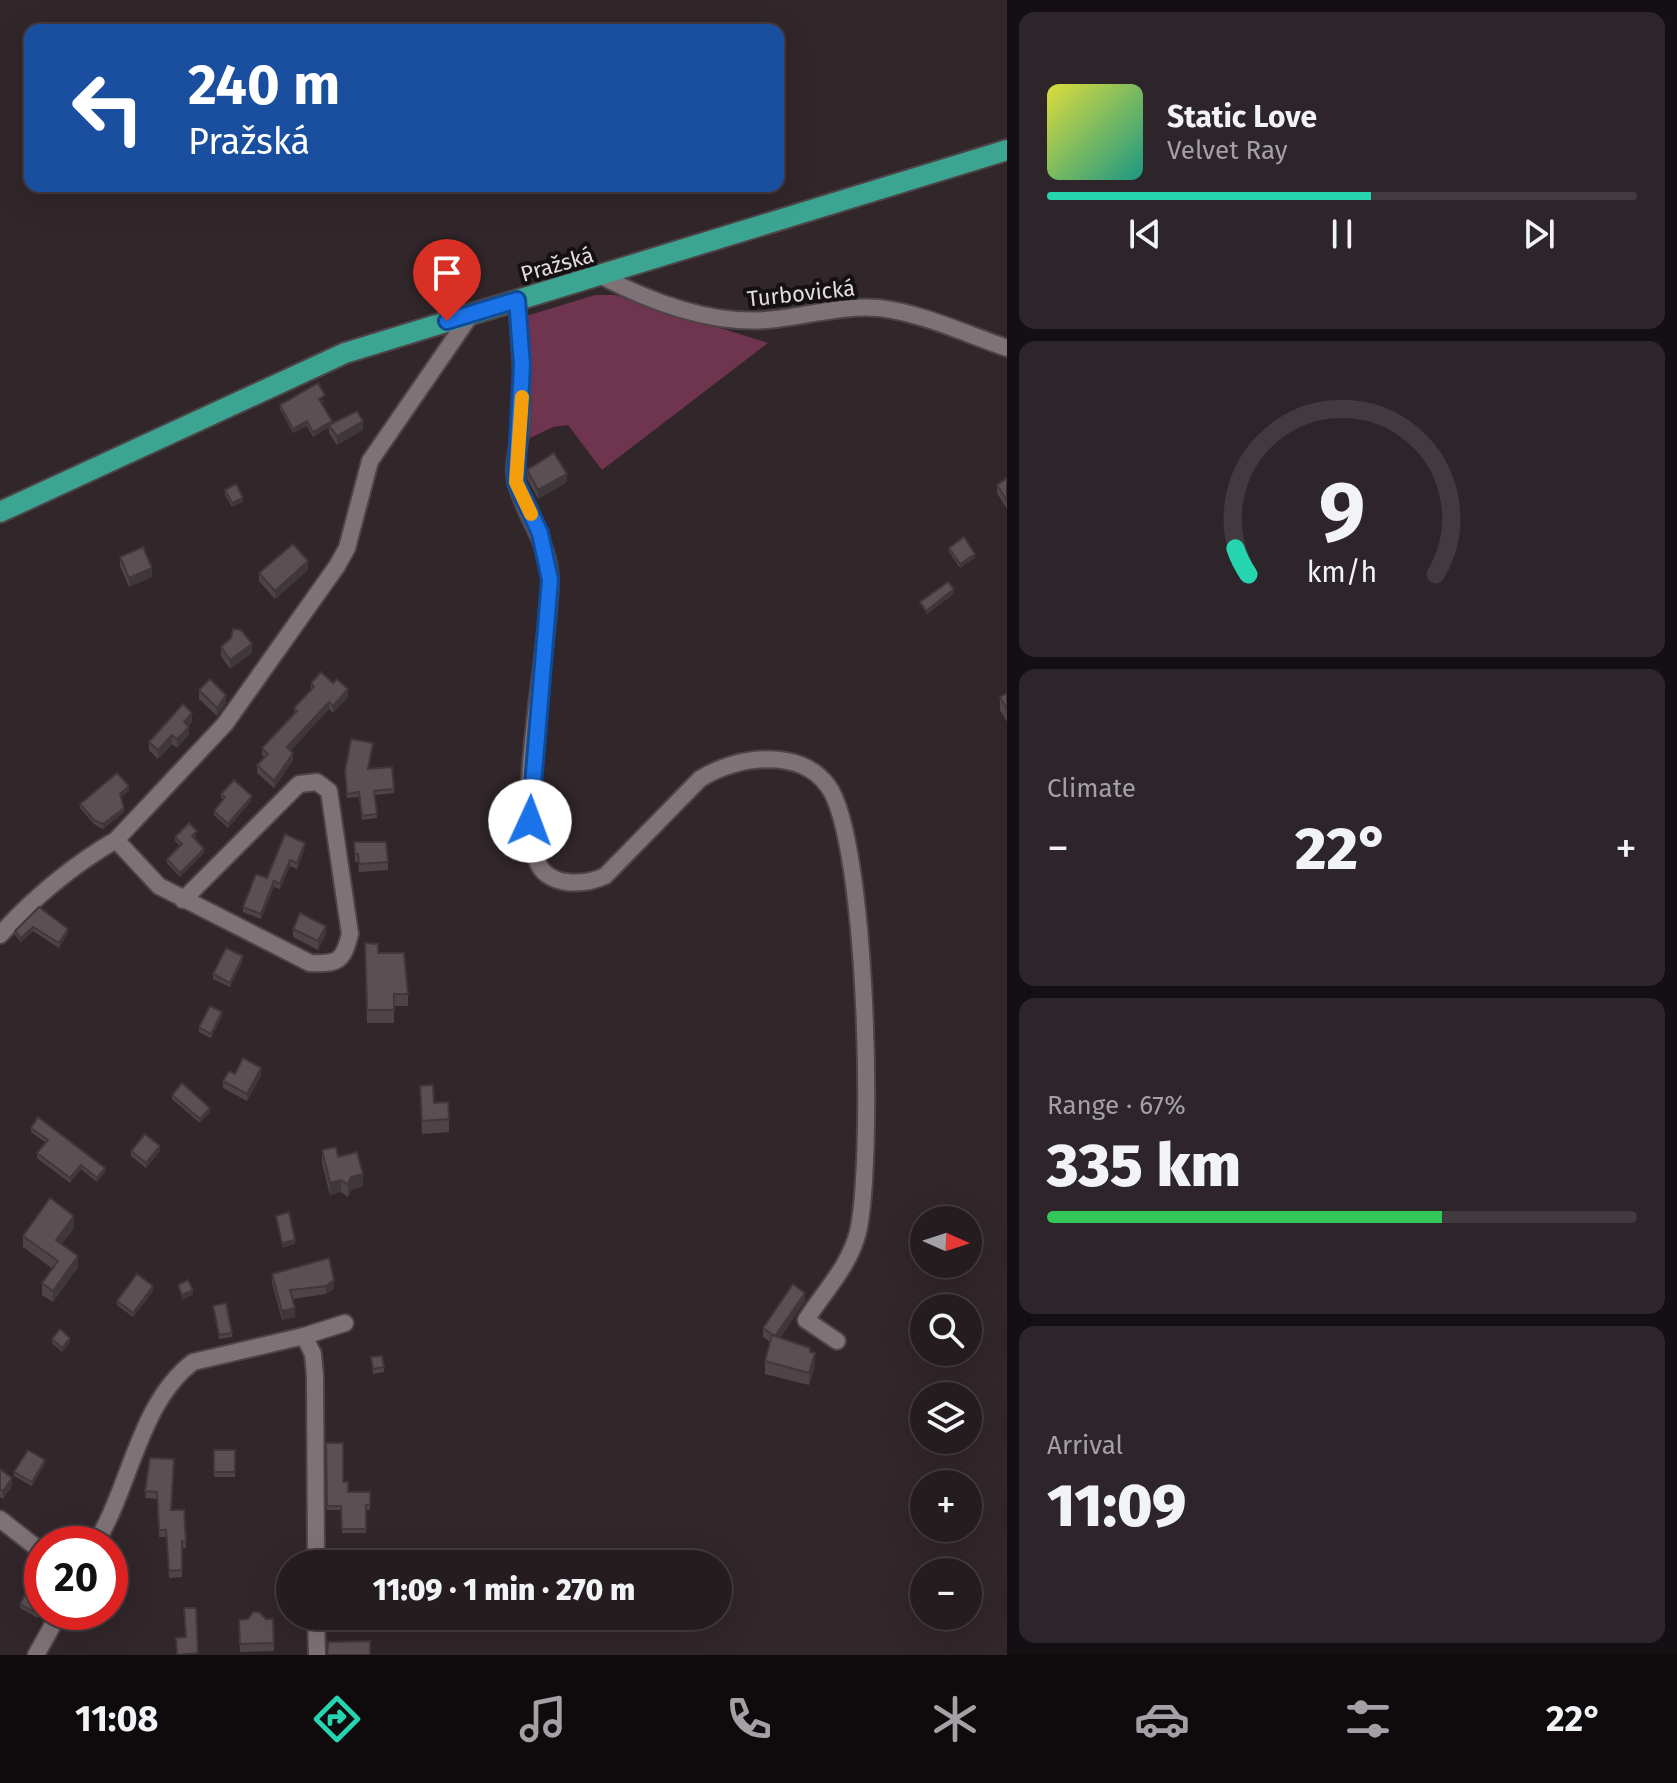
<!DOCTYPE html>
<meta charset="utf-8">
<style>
:root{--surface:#251c20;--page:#2d2529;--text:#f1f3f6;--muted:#a3a1a5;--line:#423a3e;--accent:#24d5af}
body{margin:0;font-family:"Fira Sans",sans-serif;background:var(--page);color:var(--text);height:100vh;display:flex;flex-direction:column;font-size:30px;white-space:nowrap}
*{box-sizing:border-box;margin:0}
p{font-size:26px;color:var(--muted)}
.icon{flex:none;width:44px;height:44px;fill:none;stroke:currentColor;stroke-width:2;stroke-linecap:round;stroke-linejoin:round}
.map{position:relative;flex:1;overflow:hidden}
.side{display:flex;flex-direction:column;gap:12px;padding:12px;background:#140f12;width:670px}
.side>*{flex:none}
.guide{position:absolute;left:24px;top:24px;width:760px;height:168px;border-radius:16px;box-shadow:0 8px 32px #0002,0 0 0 2px var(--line);background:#1a4fa0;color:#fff;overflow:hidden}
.needle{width:52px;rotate:93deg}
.buttons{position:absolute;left:910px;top:1206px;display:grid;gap:16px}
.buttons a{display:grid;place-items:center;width:72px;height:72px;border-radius:50%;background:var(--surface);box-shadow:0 8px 32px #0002,0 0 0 2px var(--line);font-size:40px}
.speed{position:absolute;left:24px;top:1526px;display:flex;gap:16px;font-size:40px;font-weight:700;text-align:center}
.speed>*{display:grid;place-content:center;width:104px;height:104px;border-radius:50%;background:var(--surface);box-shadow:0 8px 32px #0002,0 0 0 2px var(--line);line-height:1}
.speed .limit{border:12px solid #d22;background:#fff;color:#111}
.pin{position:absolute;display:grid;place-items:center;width:68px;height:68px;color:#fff;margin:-82px -34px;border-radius:50% 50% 50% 0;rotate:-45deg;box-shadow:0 0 8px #0007}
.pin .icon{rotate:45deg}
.me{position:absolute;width:88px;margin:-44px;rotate:2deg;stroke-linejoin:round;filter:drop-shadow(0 0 6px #0008)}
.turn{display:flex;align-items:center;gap:28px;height:168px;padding:0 32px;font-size:36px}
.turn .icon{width:104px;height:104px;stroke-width:2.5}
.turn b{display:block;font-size:56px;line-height:68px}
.big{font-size:60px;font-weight:800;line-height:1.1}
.side .tile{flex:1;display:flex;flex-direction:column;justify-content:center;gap:12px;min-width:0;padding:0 28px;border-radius:16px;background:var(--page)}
.side .dial{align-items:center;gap:0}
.dial svg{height:208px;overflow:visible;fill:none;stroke:var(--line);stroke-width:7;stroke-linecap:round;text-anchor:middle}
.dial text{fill:var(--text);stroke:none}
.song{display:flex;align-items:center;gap:24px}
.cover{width:96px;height:96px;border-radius:12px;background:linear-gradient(135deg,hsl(60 70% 55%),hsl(170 70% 35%))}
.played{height:8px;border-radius:4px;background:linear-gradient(90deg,var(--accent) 55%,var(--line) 55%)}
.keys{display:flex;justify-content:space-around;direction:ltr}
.heat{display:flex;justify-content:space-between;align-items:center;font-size:44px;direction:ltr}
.charge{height:12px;border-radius:6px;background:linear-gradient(90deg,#34c759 67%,var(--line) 0)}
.trip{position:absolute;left:276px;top:1550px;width:456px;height:80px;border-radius:40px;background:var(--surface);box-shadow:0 8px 32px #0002,0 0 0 2px var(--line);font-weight:800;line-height:80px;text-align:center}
.menu{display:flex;height:128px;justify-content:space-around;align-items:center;background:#0f0b0d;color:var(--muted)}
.menu .icon{width:56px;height:56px}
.menu .selected{color:var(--accent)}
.menu b{font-size:36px;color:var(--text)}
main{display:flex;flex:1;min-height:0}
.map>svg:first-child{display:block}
.green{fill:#6f344e}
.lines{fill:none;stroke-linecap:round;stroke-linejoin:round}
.minor-casing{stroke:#4d4447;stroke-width:20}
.major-casing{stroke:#4d4447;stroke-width:24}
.minor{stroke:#7f7277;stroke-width:16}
.major{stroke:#3ca591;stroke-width:20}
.wall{fill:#4e4447}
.shaded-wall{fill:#40373a}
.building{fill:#5b4f53;stroke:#40373a;stroke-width:2}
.route-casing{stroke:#114b97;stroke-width:20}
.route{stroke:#1a73e8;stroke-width:14}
.slow{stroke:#f59e0b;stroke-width:14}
.labels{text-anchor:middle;stroke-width:8;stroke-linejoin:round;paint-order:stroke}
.street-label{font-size:22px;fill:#e3dbde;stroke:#151012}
</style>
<main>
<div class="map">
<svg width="1007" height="1655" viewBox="0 0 1007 1655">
<rect width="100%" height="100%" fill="#31262a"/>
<polygon class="green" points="595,295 615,295 768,343 602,470 568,425 553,427 526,440 523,317"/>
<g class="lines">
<defs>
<g id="minor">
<path d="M601,276C653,303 717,327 776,319C811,315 844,305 879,308C922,313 966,334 1007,348"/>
<path d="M517,300C520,342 524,385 521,427C520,444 512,464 516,481C524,517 551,544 550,583C549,651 514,805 537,861C547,887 583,886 605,876L700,779C736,756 800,747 828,786C868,841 874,1161 858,1232C849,1267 825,1290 806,1320L837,1341"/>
<path d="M116,840L159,886L310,963C338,964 343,962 350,934L329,791L317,782L299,784L183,900"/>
<path d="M0,935C32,899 74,864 116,840L225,724L337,566L347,548L370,461L472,313"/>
<polyline points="304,1336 345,1323"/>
<polyline points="0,1519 42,1552"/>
<path d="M95,1544C131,1487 138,1404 193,1362L304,1336L313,1354L315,1376L316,1564"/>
<polyline points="316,1616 317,1655"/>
<polyline points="36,1655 60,1612"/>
</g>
<polyline id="major" points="0,512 345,353 1007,150"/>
</defs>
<use href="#minor" class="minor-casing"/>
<use href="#major" class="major-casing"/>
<use href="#minor" class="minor"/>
<use href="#major" class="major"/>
</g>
<g class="wall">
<polygon points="325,400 321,402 332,423 363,430 337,445 329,433 329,427 313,437 307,426 293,433 280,409 280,405"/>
<polygon points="527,470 567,482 538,499 527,479"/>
<polygon points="1007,478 1007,509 997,493 997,485"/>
<polygon points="225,490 243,502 232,507 225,495"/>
<polygon points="949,548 975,558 960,568 949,552"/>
<polygon points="120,557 152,577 129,587 120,566"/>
<polygon points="308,570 275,599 259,581 259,573"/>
<polygon points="221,647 252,653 230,669 221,656"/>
<polygon points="311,683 348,697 333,713 329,709 290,751 293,760 274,788 257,773 257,765 264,758 262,755 262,748 294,714 294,708 311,690"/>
<polygon points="199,690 226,703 217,716 199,699"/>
<polygon points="1007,693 1007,722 1000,710 1000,697"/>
<polygon points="192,722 188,726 189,735 177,748 172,744 158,759 149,750 149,742"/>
<polygon points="373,747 368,769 392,767 394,793 375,795 377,818 362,820 359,797 347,798 345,771"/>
<polygon points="129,791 121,797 124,812 103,829 94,824 80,808 80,804"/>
<polygon points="221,794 252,800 228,828 214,815 214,811 223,800 221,798"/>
<polygon points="197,835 194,838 204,853 180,877 167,863 167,859 180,846 175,841 175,837"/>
<polygon points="354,842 388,862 388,870 359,872 358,862 355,862"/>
<polygon points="305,848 297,869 290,866 280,889 274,887 261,919 243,912 243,907 267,878"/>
<polygon points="39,907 68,933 59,948 33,931 21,942 15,935 15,931"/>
<polygon points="293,929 326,934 318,950 293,937"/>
<polygon points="365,943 378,953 408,994 408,1006 394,1006 394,1023 367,1023"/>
<polygon points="243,960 230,987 213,979 213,974"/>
<polygon points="222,1016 211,1038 199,1032 199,1027"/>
<polygon points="235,1074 261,1075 247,1101 223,1088 223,1081"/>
<polygon points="420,1086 449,1119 449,1132 422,1134"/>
<polygon points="172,1095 210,1112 200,1123 172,1099"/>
<polygon points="31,1128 105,1172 97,1182 81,1169 70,1183 37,1158 37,1153 46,1143 31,1132"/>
<polygon points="322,1150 363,1186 351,1190 348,1197 341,1192 330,1195 322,1163"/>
<polygon points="131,1151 160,1151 146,1168 131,1156"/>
<polygon points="74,1228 62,1244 78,1267 53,1302 42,1295 42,1283 53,1269 23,1247 23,1236"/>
<polygon points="329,1258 334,1289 326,1294 292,1299 295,1317 282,1320 272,1283 272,1274"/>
<polygon points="153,1291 133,1317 117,1305 117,1301"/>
<polygon points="805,1301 780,1338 810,1352 815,1366 809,1385 765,1374 765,1361 770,1342 763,1337 763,1328"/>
<polygon points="213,1306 232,1333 232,1337 219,1339"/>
<polygon points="52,1339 70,1342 62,1352 52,1343"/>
<polygon points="371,1357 384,1367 384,1372 373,1374"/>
<polygon points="326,1443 348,1492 370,1492 370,1510 366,1510 366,1533 342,1533 341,1510 327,1510"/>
<rect x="214" y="1450" width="21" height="27"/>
<polygon points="150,1458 172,1510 184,1510 186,1548 182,1548 182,1577 169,1578 166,1537 159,1537 157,1499 145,1498"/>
<polygon points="45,1464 32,1486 14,1476 14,1472"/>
<polygon points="0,1469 12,1486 3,1499 0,1497"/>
<polygon points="42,1578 38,1618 20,1608 20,1604"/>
<polygon points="273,1619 274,1651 240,1652 239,1620"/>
</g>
<g class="shaded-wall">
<polygon points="307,421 307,426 293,433 293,429"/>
<polygon points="332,421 332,425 313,437 313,432"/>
<polygon points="363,421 363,430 337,445 337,436"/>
<polygon points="567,474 567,482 538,499 538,490"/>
<polygon points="243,498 243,502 232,507 232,503"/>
<polygon points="975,554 975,558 960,568 960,564"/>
<polygon points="308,561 308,570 275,599 275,591"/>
<polygon points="152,568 152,577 129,587 129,578"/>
<polygon points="954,589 954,594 926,615 926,611"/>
<polygon points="252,644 252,653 230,669 230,660"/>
<polygon points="348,689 348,697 333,713 333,706"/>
<polygon points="226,695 226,703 217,716 217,708"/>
<polygon points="329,702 329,709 287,755 287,747"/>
<polygon points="192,713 192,722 184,731 184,722"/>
<polygon points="189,727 189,735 177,748 177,739"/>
<polygon points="172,735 172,744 158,759 158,750"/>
<polygon points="293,753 293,760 274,788 274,781"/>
<polygon points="129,786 129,791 120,798 120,794"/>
<polygon points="252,796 252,800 228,828 228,824"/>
<polygon points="124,808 124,812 103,829 103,824"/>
<polygon points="305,843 305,848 297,869 297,863"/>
<polygon points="204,849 204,853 180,877 180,873"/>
<polygon points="290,860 290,866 280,889 280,884"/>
<polygon points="274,881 274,887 261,919 261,914"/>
<polygon points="326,926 326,934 318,950 318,941"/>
<polygon points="33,927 33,931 21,942 21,938"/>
<polygon points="68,929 68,933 59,948 59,943"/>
<polygon points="243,956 243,960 230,987 230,983"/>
<polygon points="222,1012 222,1016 211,1038 211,1034"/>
<polygon points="261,1068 261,1075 247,1101 247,1094"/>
<polygon points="210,1108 210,1112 200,1123 200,1119"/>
<polygon points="160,1146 160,1151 146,1168 146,1163"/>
<polygon points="81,1165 81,1169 70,1183 70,1178"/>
<polygon points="105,1168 105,1172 97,1182 97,1178"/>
<polygon points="363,1174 363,1186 351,1190 348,1197 348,1184 351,1177"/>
<polygon points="341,1180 341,1192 330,1195 330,1183"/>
<polygon points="74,1216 74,1228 56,1252 56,1240"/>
<polygon points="295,1240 295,1244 282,1248 282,1243"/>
<polygon points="78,1256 78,1267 53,1302 53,1291"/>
<polygon points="334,1280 334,1289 326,1294 326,1286"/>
<polygon points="153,1286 153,1291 133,1317 133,1313"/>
<polygon points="193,1290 193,1295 182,1300 182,1295"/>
<polygon points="805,1293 805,1301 775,1345 775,1336"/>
<polygon points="295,1308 295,1317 282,1320 282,1311"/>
<polygon points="70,1338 70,1342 62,1352 62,1348"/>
<polygon points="815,1353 815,1366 809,1385 809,1373"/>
<polygon points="45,1460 45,1464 32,1486 32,1482"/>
<polygon points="12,1478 12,1486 3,1499 3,1491"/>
</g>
<g class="building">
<polygon points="318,383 325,395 319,399 332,421 313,432 307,421 293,429 280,405"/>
<polygon points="357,411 363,421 337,436 329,425"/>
<polygon points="554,453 567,474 538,490 527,470"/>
<polygon points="1007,478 1007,500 997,485"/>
<polygon points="236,484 243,498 232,503 225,490"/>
<polygon points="964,537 975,554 960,564 949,548"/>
<polygon points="293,544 308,561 275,591 259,573"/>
<polygon points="143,547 152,568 129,578 120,557"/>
<polygon points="948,582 954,589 926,611 920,602"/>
<polygon points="233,629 241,630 252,644 230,660 221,647 231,638"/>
<polygon points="321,672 333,683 337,679 348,689 333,706 329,702 287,747 293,753 274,781 257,765 268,754 262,748 297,711 294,708 314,687 311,683"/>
<polygon points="210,679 226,695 217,708 199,690"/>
<polygon points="1007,693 1007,709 1000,697"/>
<polygon points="183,704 192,713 184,722 189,727 177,739 172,735 158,750 149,742"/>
<polygon points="351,739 373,743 368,769 392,767 394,789 374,791 377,814 362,816 359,792 347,794 345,771"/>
<polygon points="117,773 129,786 120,794 124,808 103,824 94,820 80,804"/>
<polygon points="234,780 252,796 228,824 214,811 225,797 221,794"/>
<polygon points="189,823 197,831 192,836 204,849 180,873 167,859 182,844 175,837"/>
<polygon points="285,834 305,843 297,863 290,860 280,884 274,881 261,914 243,907 256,874 267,878"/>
<polygon points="354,842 386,842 388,862 359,864 358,854 355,854"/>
<polygon points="39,907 68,929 59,943 33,927 21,938 15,931"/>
<polygon points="300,913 326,926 318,941 293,929"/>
<polygon points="365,943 378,944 378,953 404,953 408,994 394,994 394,1010 367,1010"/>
<polygon points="226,948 243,956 230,983 213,974"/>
<polygon points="210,1006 222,1012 211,1034 199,1027"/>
<polygon points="243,1058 261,1068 247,1094 223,1081 229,1071 235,1074"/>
<polygon points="182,1083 210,1108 200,1119 172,1095"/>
<polygon points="433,1085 434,1103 448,1102 449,1119 422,1121 420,1086"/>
<polygon points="38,1117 105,1168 97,1178 81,1165 70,1178 37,1153 48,1140 31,1128"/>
<polygon points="145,1134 160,1146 146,1163 131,1151"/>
<polygon points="336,1147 338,1157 357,1152 363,1174 351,1177 348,1184 341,1180 330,1183 322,1150"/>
<polygon points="50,1198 74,1216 56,1240 78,1256 53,1291 42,1283 58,1261 23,1236"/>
<polygon points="289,1212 295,1240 282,1243 276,1216"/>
<polygon points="329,1258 334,1280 326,1286 290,1290 295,1308 282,1311 272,1274"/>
<polygon points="137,1274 153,1286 133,1313 117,1301"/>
<polygon points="188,1280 193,1290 182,1295 178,1285"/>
<polygon points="793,1284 805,1293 775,1336 763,1328"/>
<polygon points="226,1303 232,1333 219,1335 213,1306"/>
<polygon points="60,1329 70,1338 62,1348 52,1339"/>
<polygon points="772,1335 810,1348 810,1352 815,1353 809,1373 765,1361"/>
<polygon points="382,1356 384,1367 373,1369 371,1357"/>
<polygon points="326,1443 343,1443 343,1482 348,1482 348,1492 370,1492 370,1505 366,1505 366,1529 342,1529 341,1506 327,1506"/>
<polygon points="28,1450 45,1460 32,1482 14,1472"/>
<rect x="214" y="1450" width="21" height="22"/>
<polygon points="150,1458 174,1459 171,1510 184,1510 186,1541 182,1541 182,1570 169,1571 166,1530 159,1530 157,1492 145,1491"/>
<polygon points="0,1469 12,1478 3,1491 0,1489"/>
<polygon points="36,1574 42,1578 42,1606 38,1614 20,1604"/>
<polygon points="184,1608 196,1608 198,1653 177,1655 176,1638 186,1637"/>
<polygon points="253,1612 259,1612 266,1619 273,1619 274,1643 240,1644 239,1620 248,1619"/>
<polygon points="370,1641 370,1655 327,1655 328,1642"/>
</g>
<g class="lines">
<defs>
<polyline id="route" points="447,321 517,300 522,365 516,482 540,533 550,580 530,821"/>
</defs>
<use href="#route" class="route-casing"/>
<use href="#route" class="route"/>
<polyline class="slow" points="522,397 516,482 531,514"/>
</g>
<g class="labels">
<g class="street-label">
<text transform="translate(557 264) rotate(-16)" y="8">Pražská</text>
<text transform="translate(801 293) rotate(-6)" y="8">Turbovická</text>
</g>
</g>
</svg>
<div class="buttons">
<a><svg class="needle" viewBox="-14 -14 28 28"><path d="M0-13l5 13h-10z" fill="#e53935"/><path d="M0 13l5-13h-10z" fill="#a3a1a5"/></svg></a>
<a><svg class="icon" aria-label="search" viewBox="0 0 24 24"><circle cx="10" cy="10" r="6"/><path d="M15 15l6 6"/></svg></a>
<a><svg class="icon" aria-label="layers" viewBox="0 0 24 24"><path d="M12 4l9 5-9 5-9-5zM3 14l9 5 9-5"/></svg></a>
<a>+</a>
<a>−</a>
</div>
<div class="speed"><div class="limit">20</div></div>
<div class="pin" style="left:447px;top:321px;background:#d93025"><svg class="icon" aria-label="arrive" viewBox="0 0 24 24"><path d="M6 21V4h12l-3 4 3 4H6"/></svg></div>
<svg class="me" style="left:530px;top:821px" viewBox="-20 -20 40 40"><circle r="19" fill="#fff"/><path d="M0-13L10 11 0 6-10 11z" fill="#1a73e8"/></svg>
<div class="trip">11:09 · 1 min · 270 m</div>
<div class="guide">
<div class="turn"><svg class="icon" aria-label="left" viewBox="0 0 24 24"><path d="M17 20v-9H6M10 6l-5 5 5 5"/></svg><div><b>240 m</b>Pražská</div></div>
</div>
</div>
<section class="side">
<div class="tile">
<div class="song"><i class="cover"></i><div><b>Static Love</b><p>Velvet Ray</p></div></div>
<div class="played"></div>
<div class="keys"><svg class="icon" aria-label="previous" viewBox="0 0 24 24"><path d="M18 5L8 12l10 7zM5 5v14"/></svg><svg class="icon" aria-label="pause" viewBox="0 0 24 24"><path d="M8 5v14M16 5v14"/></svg><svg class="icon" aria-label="next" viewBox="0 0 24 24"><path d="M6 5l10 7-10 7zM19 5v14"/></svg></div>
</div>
<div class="tile dial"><svg viewBox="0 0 100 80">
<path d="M14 69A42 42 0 1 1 86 69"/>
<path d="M14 69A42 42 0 0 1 9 59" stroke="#24d5af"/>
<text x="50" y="56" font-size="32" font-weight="700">9</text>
<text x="50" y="72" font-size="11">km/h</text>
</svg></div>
<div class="tile"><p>Climate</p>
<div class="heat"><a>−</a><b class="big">22°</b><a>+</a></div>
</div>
<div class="tile"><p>Range · 67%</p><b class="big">335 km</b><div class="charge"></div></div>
<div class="tile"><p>Arrival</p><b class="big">11:09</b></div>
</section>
</main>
<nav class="menu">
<b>11:08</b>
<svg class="icon selected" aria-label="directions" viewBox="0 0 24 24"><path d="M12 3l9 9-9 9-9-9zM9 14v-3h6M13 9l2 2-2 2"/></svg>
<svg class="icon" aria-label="music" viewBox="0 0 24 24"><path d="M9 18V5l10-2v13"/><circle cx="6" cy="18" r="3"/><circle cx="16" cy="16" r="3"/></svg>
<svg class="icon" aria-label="phone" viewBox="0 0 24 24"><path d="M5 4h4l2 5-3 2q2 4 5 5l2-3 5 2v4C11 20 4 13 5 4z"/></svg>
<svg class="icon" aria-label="climate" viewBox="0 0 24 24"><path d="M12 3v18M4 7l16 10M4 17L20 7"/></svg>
<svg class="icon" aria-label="car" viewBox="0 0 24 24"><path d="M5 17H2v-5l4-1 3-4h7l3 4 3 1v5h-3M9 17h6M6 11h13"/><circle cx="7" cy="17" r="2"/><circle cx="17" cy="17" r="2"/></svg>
<svg class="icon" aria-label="filters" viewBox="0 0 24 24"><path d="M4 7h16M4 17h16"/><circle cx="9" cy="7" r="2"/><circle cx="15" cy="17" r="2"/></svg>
<b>22°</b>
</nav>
